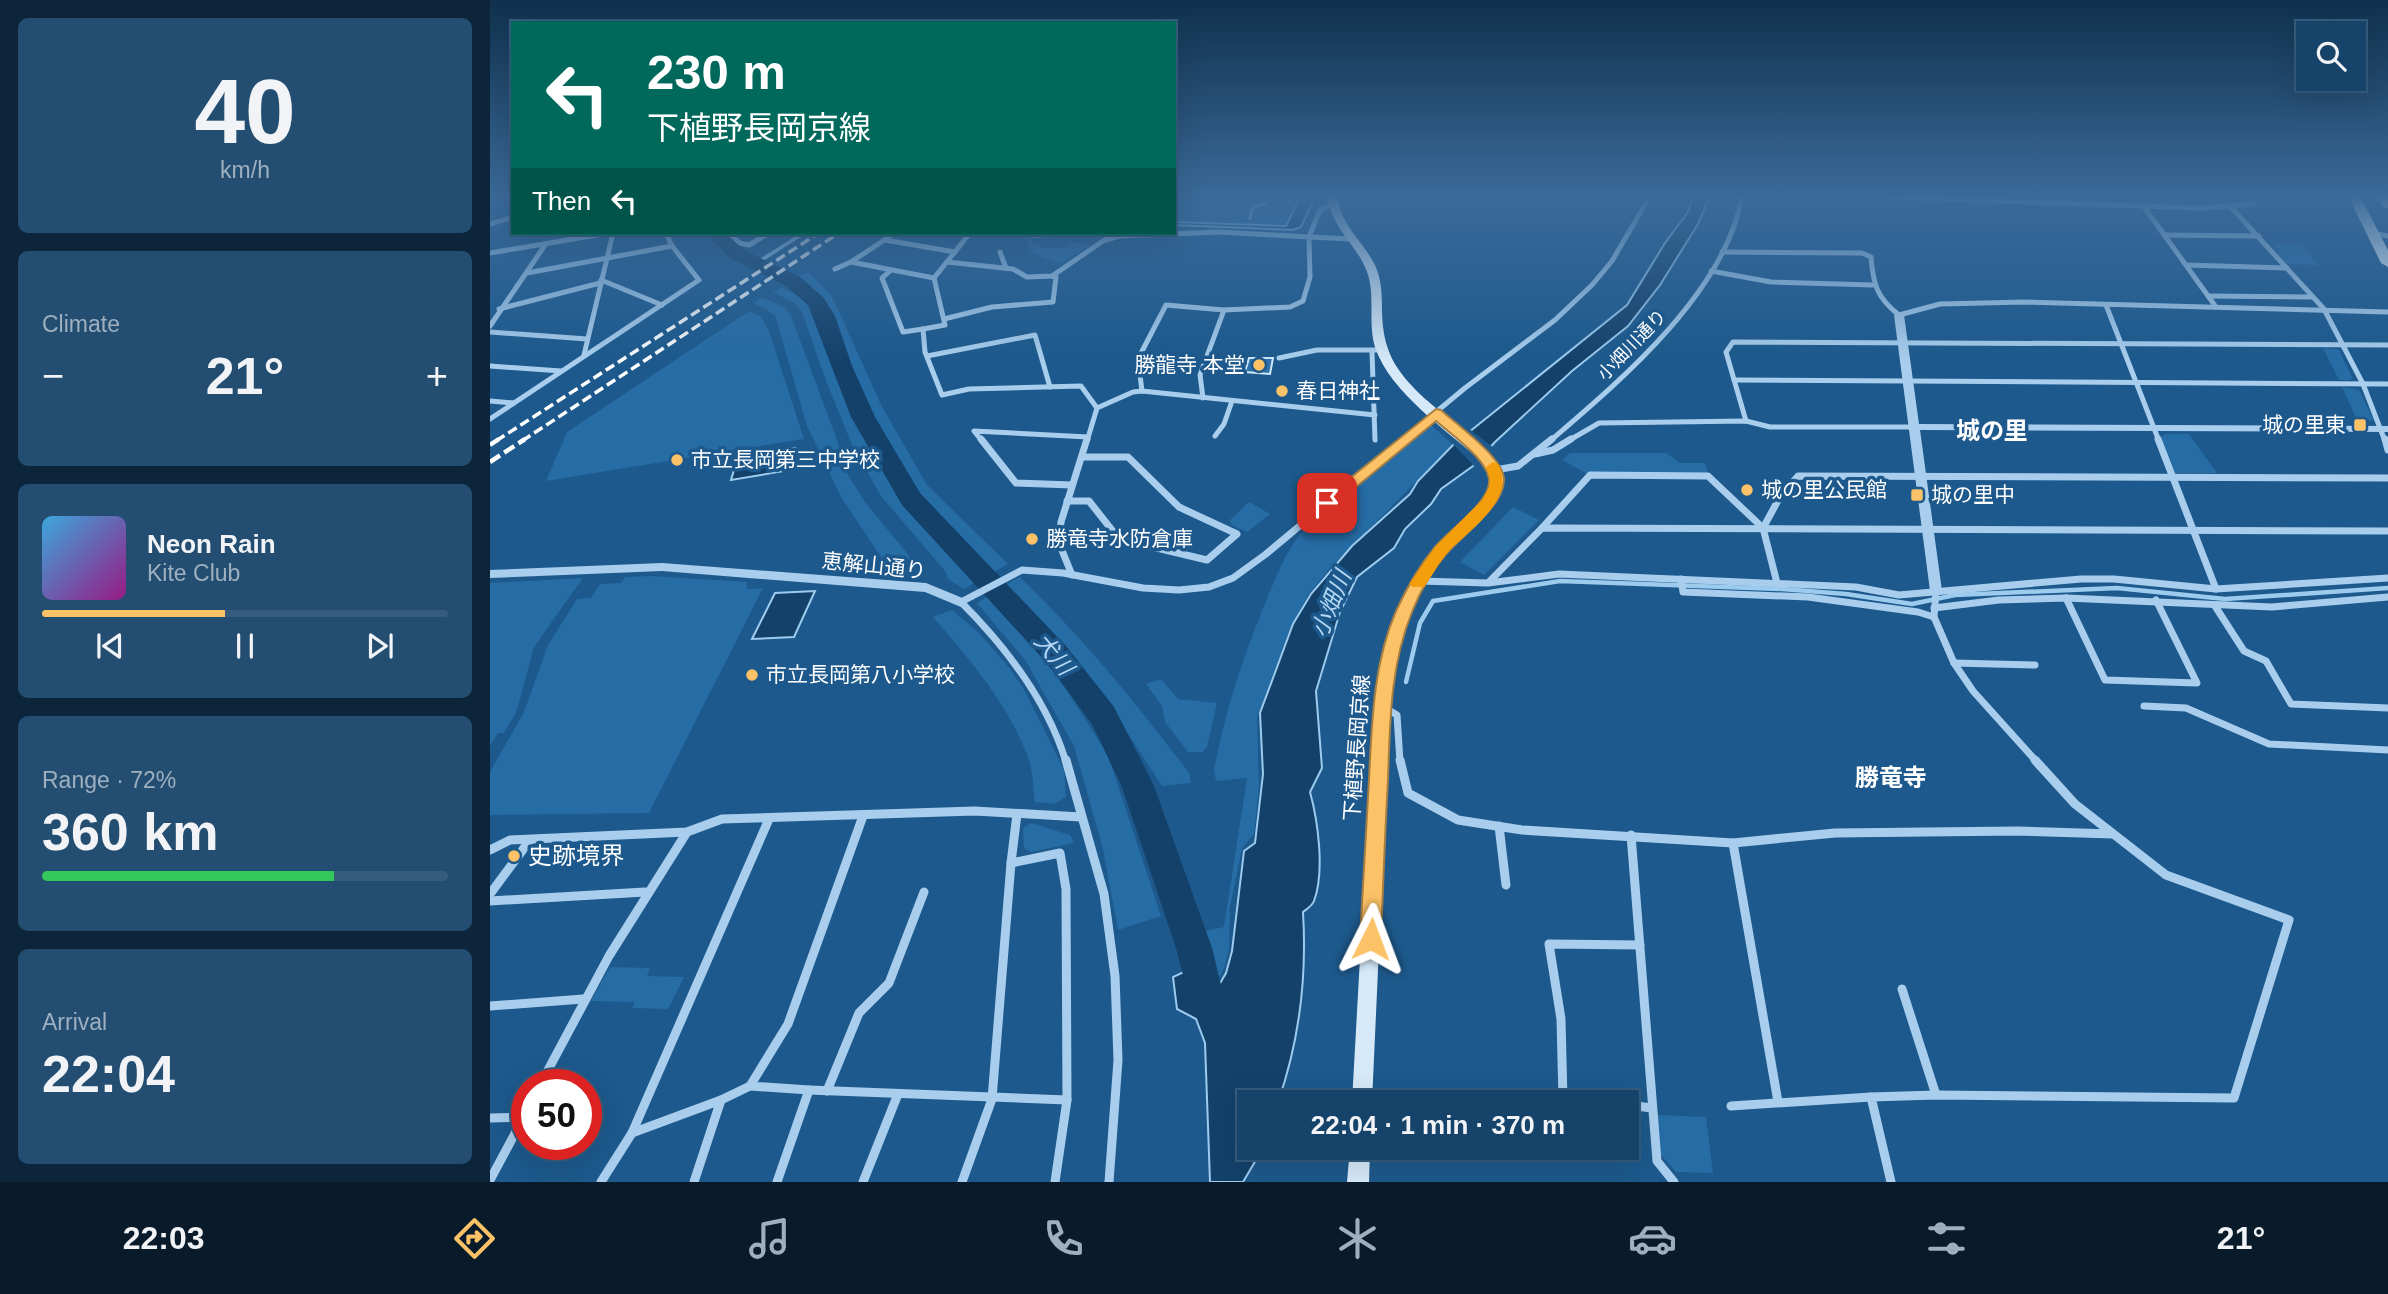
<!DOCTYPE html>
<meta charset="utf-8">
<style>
:root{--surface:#164369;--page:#234e71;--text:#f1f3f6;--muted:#9eb0c0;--line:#355c7d;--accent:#fcc267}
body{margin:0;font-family:Helvetica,"Noto Sans JP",sans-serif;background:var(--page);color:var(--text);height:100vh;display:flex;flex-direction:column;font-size:26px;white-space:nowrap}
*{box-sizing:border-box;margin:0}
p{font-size:23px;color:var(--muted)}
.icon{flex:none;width:38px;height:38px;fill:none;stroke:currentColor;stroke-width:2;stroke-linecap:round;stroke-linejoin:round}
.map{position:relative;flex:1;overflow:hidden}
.side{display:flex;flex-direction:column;gap:18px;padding:18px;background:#0c253a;width:490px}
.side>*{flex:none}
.top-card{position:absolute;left:21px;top:21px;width:665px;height:214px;border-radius:0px;box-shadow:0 7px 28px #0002,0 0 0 2px var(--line);background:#00695c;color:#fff;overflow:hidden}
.fabs{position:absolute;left:1806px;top:21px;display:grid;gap:14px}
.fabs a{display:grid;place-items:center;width:70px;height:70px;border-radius:0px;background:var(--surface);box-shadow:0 7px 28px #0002,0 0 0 2px var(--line);font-size:35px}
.speed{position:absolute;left:21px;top:1069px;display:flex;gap:14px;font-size:35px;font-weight:700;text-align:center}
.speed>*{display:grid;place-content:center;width:91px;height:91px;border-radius:50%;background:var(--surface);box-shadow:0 7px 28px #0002,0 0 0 2px var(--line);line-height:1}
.speed .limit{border:10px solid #d22;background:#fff;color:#111}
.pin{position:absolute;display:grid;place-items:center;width:60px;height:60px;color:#fff;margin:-30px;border-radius:14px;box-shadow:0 4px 10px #0006}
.me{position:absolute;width:77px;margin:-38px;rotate:3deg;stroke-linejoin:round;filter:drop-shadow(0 0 5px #0008)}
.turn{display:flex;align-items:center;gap:24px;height:147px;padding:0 21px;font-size:32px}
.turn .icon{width:91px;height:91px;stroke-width:2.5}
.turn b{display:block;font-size:49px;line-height:60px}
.then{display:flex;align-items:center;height:66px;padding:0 21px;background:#0003;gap:14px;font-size:26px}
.big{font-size:52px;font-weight:700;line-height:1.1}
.side .card{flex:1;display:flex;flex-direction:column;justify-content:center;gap:10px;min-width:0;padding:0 24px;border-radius:10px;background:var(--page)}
.side .dial{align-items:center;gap:0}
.dial b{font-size:91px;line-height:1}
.song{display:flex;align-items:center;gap:21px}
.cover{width:84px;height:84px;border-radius:10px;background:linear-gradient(135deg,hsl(200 70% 55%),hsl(310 70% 35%))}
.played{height:7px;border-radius:4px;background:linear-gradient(90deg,var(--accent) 45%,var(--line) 45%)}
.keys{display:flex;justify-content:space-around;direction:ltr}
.heat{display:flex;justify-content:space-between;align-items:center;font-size:38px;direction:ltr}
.charge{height:10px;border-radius:5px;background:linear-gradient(90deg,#34c759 72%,var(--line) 0)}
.trip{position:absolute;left:747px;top:1090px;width:402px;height:70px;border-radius:0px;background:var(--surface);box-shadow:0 7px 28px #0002,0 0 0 2px var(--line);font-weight:700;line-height:70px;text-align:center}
.menu{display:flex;height:112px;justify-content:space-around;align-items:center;background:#091b2a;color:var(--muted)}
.menu .icon{width:49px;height:49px}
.menu .current{color:var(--accent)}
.menu b{font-size:32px;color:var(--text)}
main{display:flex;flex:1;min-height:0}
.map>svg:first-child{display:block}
.green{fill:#266ca5}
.water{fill:#13416a;stroke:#9ccbee;stroke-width:2}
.pier{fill:#1d598c}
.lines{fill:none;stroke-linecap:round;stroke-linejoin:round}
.stream-far1{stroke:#9ccbee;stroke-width:3.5}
.stream{stroke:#9ccbee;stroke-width:4.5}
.river{fill:#13416a;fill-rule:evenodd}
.building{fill:#2c71aa;stroke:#cfe6f9;stroke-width:2}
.minor-far2{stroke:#a9ceed;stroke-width:5}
.minor-far1{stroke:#a9ceed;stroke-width:7}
.minor{stroke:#a9ceed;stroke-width:9}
.tertiary{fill:#a9ceed;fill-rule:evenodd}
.secondary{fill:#d6e9f9;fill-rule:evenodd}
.trunk{fill:#f7fbff;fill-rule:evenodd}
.motorway{fill:#fff;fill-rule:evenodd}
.rail-far1{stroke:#fff;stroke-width:3.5;stroke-dasharray:10 4.5;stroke-linecap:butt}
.rail{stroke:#fff;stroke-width:4.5;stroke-dasharray:12 5;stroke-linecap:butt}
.route{fill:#fcc267;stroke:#a47e43;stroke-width:2}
.slow{fill:#f59e0b}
.poi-dot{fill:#fcc267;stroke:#1d598c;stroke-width:2.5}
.labels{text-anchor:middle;stroke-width:7;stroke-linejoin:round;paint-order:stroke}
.far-street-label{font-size:18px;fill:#fff;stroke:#1d598c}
.poi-label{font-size:21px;fill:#fff;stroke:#1d598c;text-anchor:start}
.street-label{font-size:21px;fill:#fff;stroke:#1d598c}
.water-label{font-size:23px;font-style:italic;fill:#b5d8f4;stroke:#1d598c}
.quarter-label{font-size:24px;font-weight:bold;fill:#fff;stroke:#1d598c}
.near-poi-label{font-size:24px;fill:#fff;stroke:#1d598c;text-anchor:start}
</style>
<main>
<section class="side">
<div class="card dial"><b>40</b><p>km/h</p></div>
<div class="card"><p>Climate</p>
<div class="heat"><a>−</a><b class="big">21°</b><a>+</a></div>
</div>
<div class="card">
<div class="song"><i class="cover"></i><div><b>Neon Rain</b><p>Kite Club</p></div></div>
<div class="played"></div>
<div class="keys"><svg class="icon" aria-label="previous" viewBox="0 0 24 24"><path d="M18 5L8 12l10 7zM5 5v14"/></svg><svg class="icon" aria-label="pause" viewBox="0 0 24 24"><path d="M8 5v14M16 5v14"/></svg><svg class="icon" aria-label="next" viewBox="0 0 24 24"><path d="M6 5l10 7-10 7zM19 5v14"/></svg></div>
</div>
<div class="card"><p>Range · 72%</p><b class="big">360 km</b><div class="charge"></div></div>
<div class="card"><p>Arrival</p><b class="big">22:04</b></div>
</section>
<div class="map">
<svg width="1898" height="1182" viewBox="0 0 1898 1182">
<rect width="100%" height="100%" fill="#1d598c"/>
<g class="green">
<polygon points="684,196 827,196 812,227 803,230 684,226"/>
<polygon points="562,236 565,237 545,239 543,244 551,244 550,248 575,248 580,242 602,244 570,264 542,253 535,237"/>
<polygon points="1784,244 1811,245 1830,265 1797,264 1785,251 1790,251"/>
<polygon points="319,273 342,296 391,405 437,485 518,564 502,573 422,491 376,409 331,300 306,276"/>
<polygon points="292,288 313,298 322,309 343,365 386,459 407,494 471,562 491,579 474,589 458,579 456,572 391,496 363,447 336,381 312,312 305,303 283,292"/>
<polygon points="272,297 295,308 301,316 350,448 351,464 375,502 425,563 401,572 351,497 317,426 285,315 264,303"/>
<polygon points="259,311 271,317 279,331 314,439 56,481 77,432"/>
<polygon points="1833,348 1849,350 1862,377 1860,380 1849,380"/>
<polygon points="1852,387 1869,390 1884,420 1868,422"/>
<path d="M939,423L963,445L840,568L818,595L800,628L767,718L769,787L764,834L752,848L740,907L739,948L735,966L724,988L723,967L715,931L734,927L757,778L726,781L724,770C735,712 752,660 774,606C787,575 797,546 820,522Z"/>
<polygon points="1675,434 1699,434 1727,473 1685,473 1671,437"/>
<polygon points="1080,453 1176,453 1190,463 1215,463 1218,474 1096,473 1072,460"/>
<polygon points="759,502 780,514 757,532 742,525 740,520"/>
<polygon points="1023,507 1049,520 994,575 970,562"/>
<polygon points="160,576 257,582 257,589 273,588 159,813 0,815 0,772 34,712 58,645 87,599 101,598 110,584 131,583 135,577"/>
<path d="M530,577C592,637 647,704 699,773L701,783L672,786L622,709L561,636L515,585Z"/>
<polygon points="93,578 44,647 26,713 14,733 8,733 0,746 0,583"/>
<polygon points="503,593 533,627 560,664 618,755 671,916 628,930 613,849 584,746 535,660 487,603"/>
<path d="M462,610L489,633L518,666L535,691L574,770L576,797L564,804L545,802C543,789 543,773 539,760C519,705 481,661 443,617Z"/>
<polygon points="671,679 688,699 727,703 717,747 712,752 698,752 675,722 672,706 656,684"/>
<polygon points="541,823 580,835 584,843 541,852 534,848 533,828"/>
<polygon points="120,967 160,968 157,976 194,977 178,1009 142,1008 145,1002 101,1001"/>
<polygon points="1167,1115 1216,1117 1223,1173 1186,1172 1171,1155"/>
</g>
<g class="water">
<polygon points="811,196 825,196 811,227 803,230 684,225 684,222 796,226"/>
<path d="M1200,196H1220L1208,224L1170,285L1138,326L1082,371L1005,442L983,466L951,489L941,504L915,529L904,548L867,577L850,612L826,691L832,768L820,792C828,821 835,872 824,901C822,906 817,909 813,912C817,977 809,1042 788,1102H760V1148H773L753,1182H720L715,1043L706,1019L687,1009L683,977L717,961L725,992L736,973L742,951L754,851L765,843L773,774L770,713L803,624L821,594L862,546L920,494L928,481L963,445L1137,305L1175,243L1198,212L1202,200Z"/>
<polygon points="305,448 300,470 241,480 248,457"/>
<polygon points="325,591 304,637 262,639 285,593"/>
</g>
<polygon class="pier" points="978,428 1004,448 986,468 961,442"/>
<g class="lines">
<g class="stream-far1">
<polyline points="760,218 763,207 776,204 780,196"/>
<polyline points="265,264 314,233"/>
</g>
<polyline class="stream" points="916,682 930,623 943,601 1070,581 1292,589 1356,594 1422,604 1465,595 1627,588 1735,599 1898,588"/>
<polygon class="river" points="215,233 235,233 254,250 310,277 333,297 345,316 362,366 385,417 430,493 576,646 624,707 664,786 722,948 735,1001 729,1014 716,1020 703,1014 686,948 632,787 602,724 556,662 412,505 361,417 318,305 296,286 240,258"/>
</g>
<polygon class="building" points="759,358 783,358 780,374 755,372"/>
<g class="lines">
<g class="minor-far2">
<polyline points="1396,197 1711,208 1764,204"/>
<polyline points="842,204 830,210 819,237 863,239"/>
<polyline points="1652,204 1726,307"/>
<polyline points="1740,206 1834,309 1873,384 1895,441"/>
<polyline points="0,224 23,217"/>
<polyline points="239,233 250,243 259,245 279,233"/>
<polyline points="405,233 361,262 444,278 480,233"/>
<polyline points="582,233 613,233 618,239"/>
<polyline points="1883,233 1898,236"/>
<polyline points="543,235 579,233"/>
<polyline points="1674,235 1769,236"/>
<polyline points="395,240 465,252"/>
<polyline points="510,252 516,268"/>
<path d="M1232,252L1372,253L1381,257C1383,284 1387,298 1409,315L1450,304L1534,302L1898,312"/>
<polyline points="0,253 119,233"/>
<polyline points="457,262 523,269 537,277 562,276 613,241 629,236 729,232 819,237 820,277 813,301 800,307 734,310 710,375 713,398"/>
<polyline points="1697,265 1797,268"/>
<polyline points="345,269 361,262"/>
<polyline points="401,270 392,278 413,332 433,329 435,352 452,395 479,389 591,386 607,408"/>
<polyline points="1221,271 1281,282 1383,285"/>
<polyline points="37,273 182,246"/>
<polyline points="111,280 172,305"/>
<polyline points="1718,296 1823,297"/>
<polyline points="1616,305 1669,441"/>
<polyline points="9,309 110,283"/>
<polyline points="454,319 502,307 563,302 566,277 562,276"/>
<polyline points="0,326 55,245"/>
<polyline points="433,329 455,325 444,278"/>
<polyline points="0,332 97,339"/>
<polyline points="882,352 885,440"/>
<polyline points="94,355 123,233"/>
<polyline points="437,356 545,335 560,387"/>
<polyline points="789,358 827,350 891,350"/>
<polyline points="0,366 71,371"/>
<polyline points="1244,380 1898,384"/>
<polyline points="652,391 648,359 676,305 734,310"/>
<polyline points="0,401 24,403"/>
<polyline points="0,419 209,280 182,246 176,233"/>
<polyline points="1256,421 1236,352 1243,342 1898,345"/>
<polyline points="725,436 734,424 742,401"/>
<polyline points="492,441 484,431 598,437"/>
<polyline points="597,441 607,408 643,392 652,391 885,415"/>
<polyline points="911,441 975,388 1065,320 1102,285 1122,261 1160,196"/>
<path d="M1060,441C1130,381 1236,292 1252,196"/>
<polyline points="1078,441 1109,423 1256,421 1280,427 1424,427"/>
</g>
<g class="minor-far1">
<polyline points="491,439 526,483 582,485"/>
<polyline points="1668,439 1726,589"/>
<polyline points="1895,439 1898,450"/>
<polyline points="1045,454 1063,450 1081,439"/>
<polyline points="1005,470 1028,466 1062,439"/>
<polyline points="577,501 599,501 629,539 717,560 747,534 689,507 638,457 592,457"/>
<polyline points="1052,528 1100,475 1218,476 1273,528 1287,583"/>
<polyline points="1273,528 1291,495 1308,476 1898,478"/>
<polyline points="582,575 569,543 571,522 597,439"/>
<polyline points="1191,579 1193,592 1318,597 1428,612 1444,617"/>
<polyline points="929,581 998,583 1069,574 1366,587 1409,595 1591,579 1624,579 1726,589 1898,578"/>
<polyline points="999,582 1052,528 1898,531"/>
<polyline points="1446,591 1444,617 1464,663 1483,691 1547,762"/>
<polyline points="1576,598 1615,680 1707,683 1666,600"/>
<polyline points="1725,606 1754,651 1776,661 1801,704 1898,708"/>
<polyline points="1444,608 1509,600 1576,598 1782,607 1898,597"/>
<polyline points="1464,663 1545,665"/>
<polyline points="892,706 907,715 910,762"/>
<polyline points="1654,706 1696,708 1779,744 1898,750"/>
<path d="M576,762C557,700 516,647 471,602L532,570L573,573L653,588L689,590L719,587L743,578L776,554L914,439"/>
</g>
<g class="minor">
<polyline points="576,760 614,894 625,976 628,1060 619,1182"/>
<polyline points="910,760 918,793 968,820 1032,830 1243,843 1345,833 1528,831 1623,834"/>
<polyline points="527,814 521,863 570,853 576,889 577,1100 565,1182"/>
<polyline points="1009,826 1016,885"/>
<polyline points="1141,835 1167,1161 1184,1182"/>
<polyline points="1243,843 1288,1102"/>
<polyline points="0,850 20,840 197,832 232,819 485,811 591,817"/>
<polyline points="0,894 40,840"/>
<polyline points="0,901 155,892"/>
<polyline points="1412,989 1446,1095"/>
<polyline points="0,1006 93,999"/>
<polyline points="50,1085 119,956 197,832"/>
<polyline points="319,1090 577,1100"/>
<polyline points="337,1091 369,1013 399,983 434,892"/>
<polyline points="1103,1102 1073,1100 1071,1019 1059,944 1150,945"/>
<polyline points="1138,1105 1162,1108"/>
<polyline points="1241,1106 1381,1097"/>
<polyline points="0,1118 34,1117"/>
<polyline points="142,1133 231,1100 260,1086"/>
<polyline points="0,1180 37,1111"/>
<polyline points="111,1182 142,1133 279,819"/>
<polyline points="204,1182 231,1100"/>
<polyline points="287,1182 319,1090 260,1086 298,1024 373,816"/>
<polyline points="373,1182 408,1094"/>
<polyline points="472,1182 502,1099 521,863"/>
<polyline points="1401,1182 1381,1097 1446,1095 1744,1098 1799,920 1676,875 1585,804 1545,760"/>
</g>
<g class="tertiary">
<polygon points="1409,312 1414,315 1429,424 1898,426 1898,432 1430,430 1452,591 1446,596 1440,591 1404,315"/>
<polygon points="172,563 436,583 475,599 477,602 475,605 471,607 435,592 172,571 0,578 0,570"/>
</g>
<g class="secondary">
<path d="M838,196H848C850,225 873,241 885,265C892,280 892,297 892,312C893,351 905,370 932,396C950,413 1016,459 1013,484C1009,511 960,546 943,570C916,610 907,659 900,706L882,1102H862L884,706C893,650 908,595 943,550C962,526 1014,500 995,464C959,432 900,393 885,347C877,321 887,292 875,267C864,242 840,226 838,196Z"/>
<polygon points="860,1148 880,1148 879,1182 857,1182"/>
</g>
<polygon class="trunk" points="1858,196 1870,196 1898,250 1898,267 1891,263"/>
<polygon class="motorway" points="1887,196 1898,196 1898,208 1893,207"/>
<g class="rail-far1">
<polyline points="6,441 329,233"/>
<polyline points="32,441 349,233"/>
</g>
<g class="rail">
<polyline points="0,445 9,439"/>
<polyline points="0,462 35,439"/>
</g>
</g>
<linearGradient id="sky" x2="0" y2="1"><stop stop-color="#10314d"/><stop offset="0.54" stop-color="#3a6a99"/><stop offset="1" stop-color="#3a6a99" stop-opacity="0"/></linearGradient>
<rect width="1898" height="362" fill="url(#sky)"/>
<path class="route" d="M946,409L951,410C967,425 1013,457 1014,479C1015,505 973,535 957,553C942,570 930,592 922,612C900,666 900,723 898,780C895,833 893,886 891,939L888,946L881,949L873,946L870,939C873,886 876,832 879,779C882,722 883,664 906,611C916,589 929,566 945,547C959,530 997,505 999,483C1001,462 961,434 946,421L842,507H831L829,503Z"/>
<path class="slow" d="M1003,462L1008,464C1027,499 980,529 959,551C949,562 942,576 934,587H922L920,583L945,547L992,500L999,488L1000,479L996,467Z"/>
<g class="poi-dot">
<circle cx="769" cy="365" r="7"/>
<circle cx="792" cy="391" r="7"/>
<rect x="1863" y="418" width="14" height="14" rx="3.5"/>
<circle cx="187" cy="460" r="7"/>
<circle cx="1257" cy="490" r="7"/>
<rect x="1420" y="488" width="14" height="14" rx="3.5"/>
<circle cx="542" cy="539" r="7"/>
<circle cx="262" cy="675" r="7"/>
<circle cx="24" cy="856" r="7"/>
</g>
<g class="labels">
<g class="far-street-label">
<text transform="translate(1142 345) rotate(-46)" y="6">小畑川通り</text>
</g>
<g class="poi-label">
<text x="755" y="372" text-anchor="end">勝龍寺 本堂</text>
<text x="806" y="398">春日神社</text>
<text x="1856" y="432" text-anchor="end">城の里東</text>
<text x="201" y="467">市立長岡第三中学校</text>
<text x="1271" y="497">城の里公民館</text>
<text x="1441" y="502">城の里中</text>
<text x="556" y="546">勝竜寺水防倉庫</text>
<text x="276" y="682">市立長岡第八小学校</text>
</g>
<g class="street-label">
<text transform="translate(384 566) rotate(6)" y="7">恵解山通り</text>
<text transform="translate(867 748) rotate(-86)" y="7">下植野長岡京線</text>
</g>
<g class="water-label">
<text transform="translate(841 604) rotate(-68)" y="8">小畑川</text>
<text transform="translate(564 654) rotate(50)" y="8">犬川</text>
</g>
<g class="quarter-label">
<text x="1502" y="439">城の里</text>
<text x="1401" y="786">勝竜寺</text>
</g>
<g class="near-poi-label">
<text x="38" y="864">史跡境界</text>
</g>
</g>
</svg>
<div class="fabs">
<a><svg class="icon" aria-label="search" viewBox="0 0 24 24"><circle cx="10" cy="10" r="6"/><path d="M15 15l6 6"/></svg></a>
</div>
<div class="speed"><div class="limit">50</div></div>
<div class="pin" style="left:837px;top:503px;background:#d93025"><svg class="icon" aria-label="arrive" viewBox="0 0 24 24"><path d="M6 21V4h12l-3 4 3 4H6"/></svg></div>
<svg class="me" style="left:881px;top:939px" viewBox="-20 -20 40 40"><path d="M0-17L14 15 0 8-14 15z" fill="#fcc267" stroke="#fff" stroke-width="4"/></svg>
<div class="trip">22:04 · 1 min · 370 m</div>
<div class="top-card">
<div class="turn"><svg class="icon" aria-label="left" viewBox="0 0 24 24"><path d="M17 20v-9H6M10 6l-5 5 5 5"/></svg><div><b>230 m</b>下植野長岡京線</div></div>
<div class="then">Then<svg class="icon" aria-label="left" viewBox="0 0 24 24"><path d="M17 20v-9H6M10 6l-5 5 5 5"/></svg></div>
</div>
</div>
</main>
<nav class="menu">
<b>22:03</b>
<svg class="icon current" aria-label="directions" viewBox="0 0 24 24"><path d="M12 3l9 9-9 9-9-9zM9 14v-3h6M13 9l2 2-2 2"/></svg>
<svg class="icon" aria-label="music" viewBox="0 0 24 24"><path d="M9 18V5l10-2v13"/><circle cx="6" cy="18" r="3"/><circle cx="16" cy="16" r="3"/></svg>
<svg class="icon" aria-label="phone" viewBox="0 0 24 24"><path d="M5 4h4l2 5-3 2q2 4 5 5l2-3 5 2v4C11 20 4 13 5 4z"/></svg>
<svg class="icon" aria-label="climate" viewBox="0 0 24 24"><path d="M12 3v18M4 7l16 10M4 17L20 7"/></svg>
<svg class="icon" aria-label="car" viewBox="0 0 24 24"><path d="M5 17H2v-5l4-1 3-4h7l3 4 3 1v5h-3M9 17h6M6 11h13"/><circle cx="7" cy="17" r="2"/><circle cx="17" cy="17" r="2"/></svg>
<svg class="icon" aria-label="filters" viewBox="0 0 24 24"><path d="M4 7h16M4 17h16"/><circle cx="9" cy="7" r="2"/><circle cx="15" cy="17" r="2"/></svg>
<b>21°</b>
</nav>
